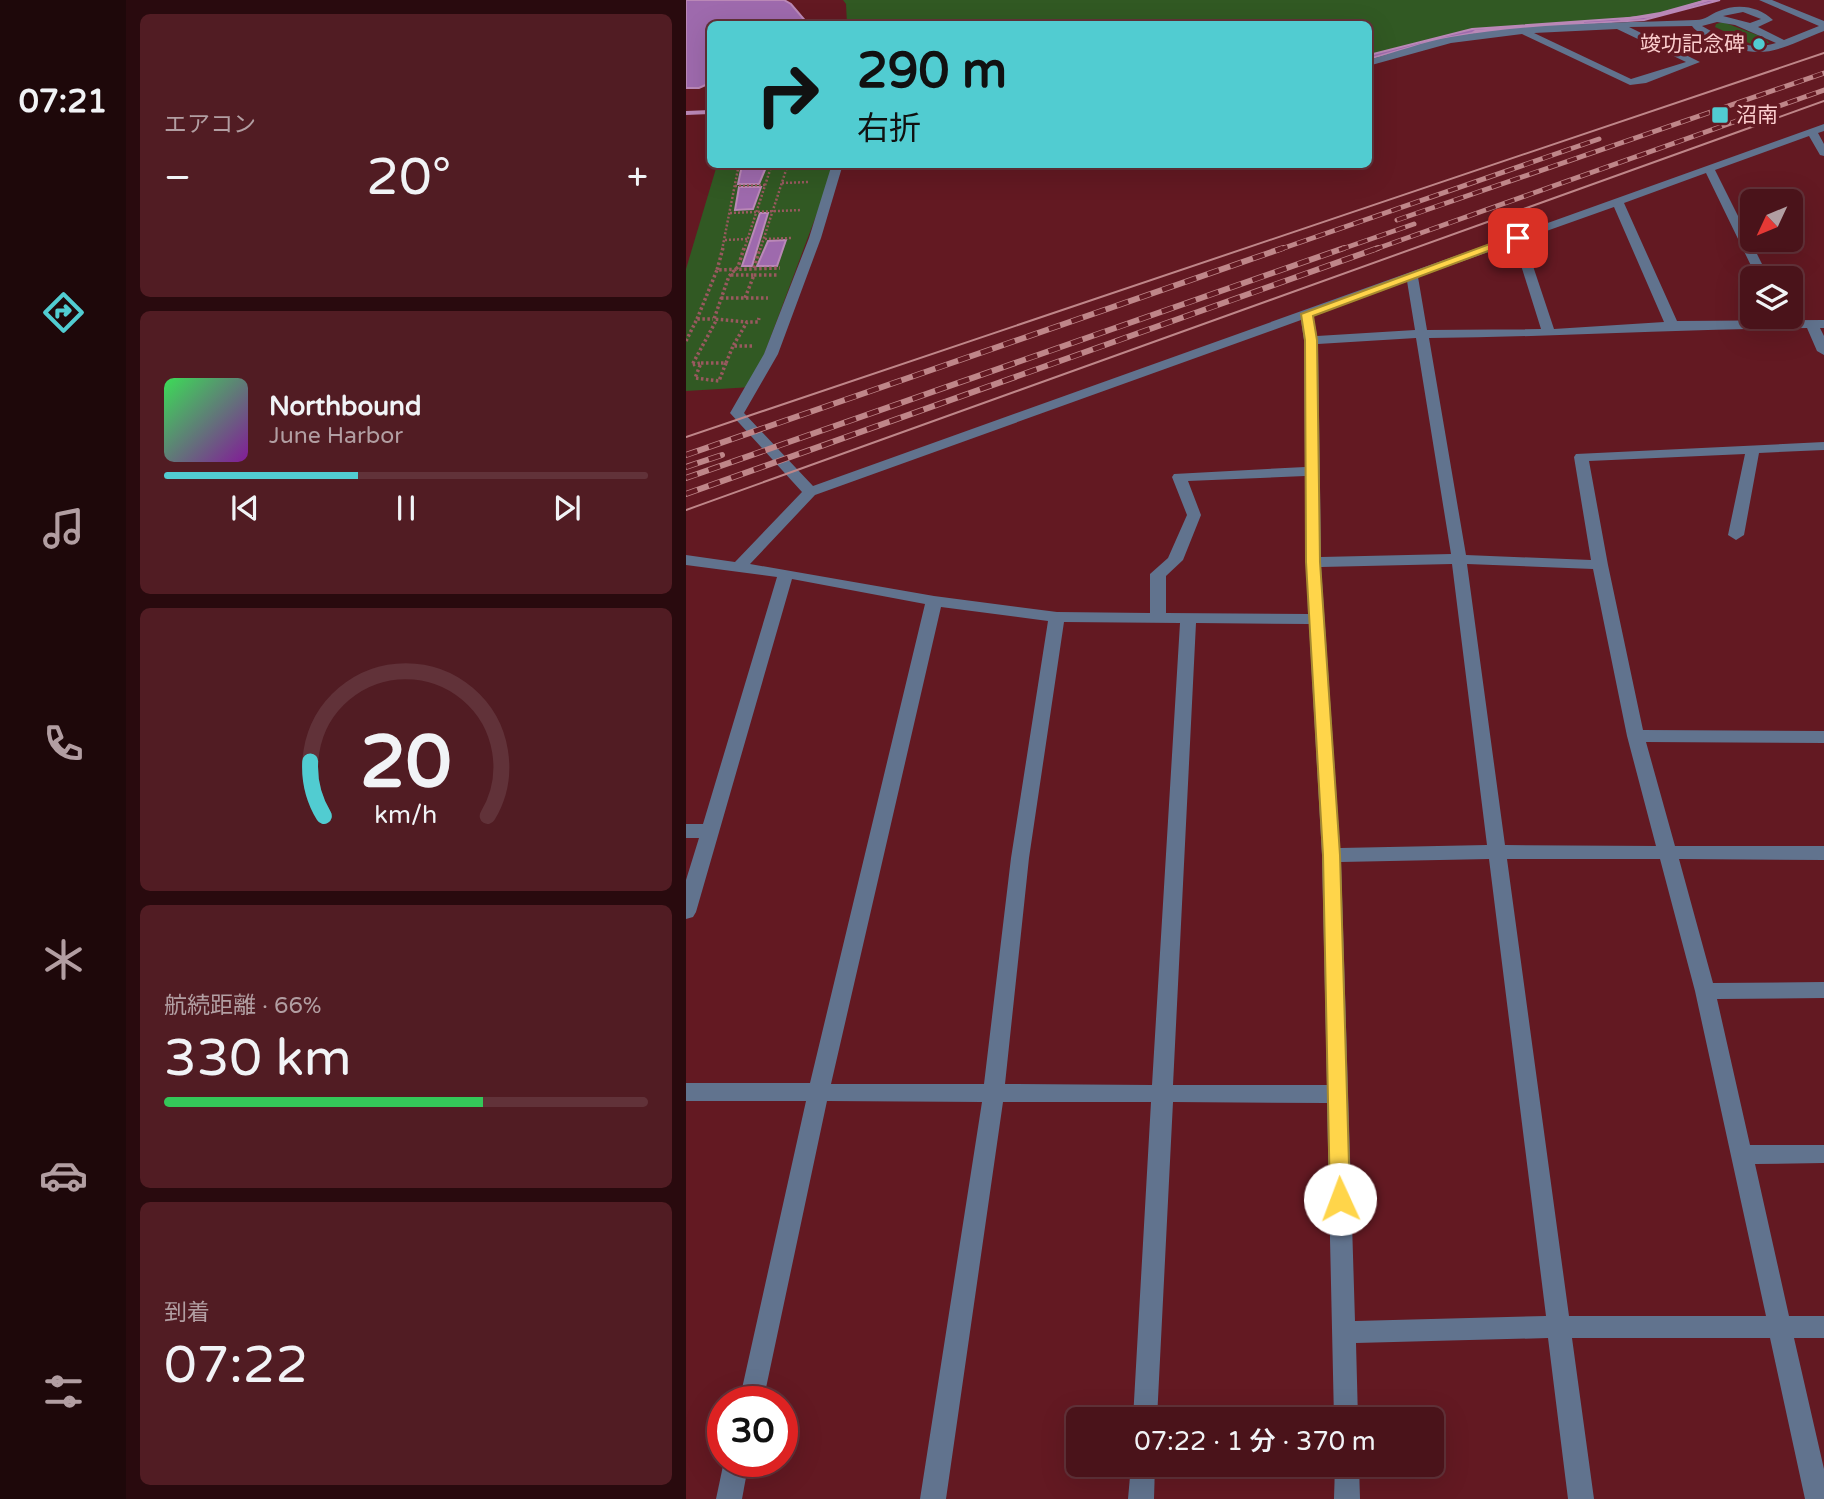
<!DOCTYPE html>
<html lang="ja">
<meta charset="utf-8">
<style>
:root{--surface:#4a131a;--page:#511c23;--text:#f1f3f6;--muted:#b29ea2;--line:#613239;--accent:#51ccd1}
body{margin:0;font-family:"Varela Round","Noto Sans JP",sans-serif;background:var(--page);color:var(--text);height:100vh;display:flex;flex-direction:column;font-size:26px;white-space:nowrap}
*{box-sizing:border-box;margin:0}
p{font-size:23px;color:var(--muted)}
.icon{flex:none;width:38px;height:38px;fill:none;stroke:currentColor;stroke-width:2;stroke-linecap:round;stroke-linejoin:round}
.map{position:relative;flex:1;overflow:hidden}
.details{display:flex;flex-direction:column;gap:14px;padding:14px;background:#290a0e;width:560px}
.details>*{flex:none}
.banner{position:absolute;left:21px;top:21px;width:665px;height:147px;border-radius:10px;box-shadow:0 7px 28px #0002,0 0 0 2px var(--line);background:#51ccd1;color:#111;overflow:hidden}
.needle{width:46px;rotate:226deg}
.tools{position:absolute;left:1054px;top:189px;display:grid;gap:14px}
.tools a{display:grid;place-items:center;width:63px;height:63px;border-radius:10px;background:var(--surface);box-shadow:0 7px 28px #0002,0 0 0 2px var(--line);font-size:35px}
.speed{position:absolute;left:21px;top:1386px;display:flex;gap:14px;font-size:35px;font-weight:700;text-align:center}
.speed>*{display:grid;place-content:center;width:91px;height:91px;border-radius:50%;background:var(--surface);box-shadow:0 7px 28px #0002,0 0 0 2px var(--line);line-height:1}
.speed .limit{border:10px solid #d22;background:#fff;color:#111}
.pin{position:absolute;display:grid;place-items:center;width:60px;height:60px;color:#fff;margin:-30px;border-radius:14px;box-shadow:0 4px 10px #0006}
.me{position:absolute;width:77px;margin:-38px;rotate:358deg;stroke-linejoin:round;filter:drop-shadow(0 0 5px #0008)}
.turn{display:flex;align-items:center;gap:24px;height:147px;padding:0 35px;font-size:32px}
.turn .icon{width:91px;height:91px;stroke-width:2.5}
.turn b{display:block;font-size:49px;line-height:60px}
.big{font-size:52px;font-weight:600;line-height:1.1}
.details .widget{flex:1;display:flex;flex-direction:column;justify-content:center;gap:10px;min-width:0;padding:0 24px;border-radius:10px;background:var(--page)}
.details .dial{align-items:center;gap:0}
.dial svg{height:182px;overflow:visible;fill:none;stroke:var(--line);stroke-width:7;stroke-linecap:round;text-anchor:middle}
.dial text{fill:var(--text);stroke:none}
.song{display:flex;align-items:center;gap:21px}
.cover{width:84px;height:84px;border-radius:10px;background:linear-gradient(135deg,hsl(130 70% 55%),hsl(290 70% 35%))}
.played{height:7px;border-radius:4px;background:linear-gradient(90deg,var(--accent) 40%,var(--line) 40%)}
.keys{display:flex;justify-content:space-around;direction:ltr}
.heat{display:flex;justify-content:space-between;align-items:center;font-size:38px;direction:ltr}
.charge{height:10px;border-radius:5px;background:linear-gradient(90deg,#34c759 66%,var(--line) 0)}
.trip{position:absolute;left:380px;top:1407px;width:378px;height:70px;border-radius:10px;background:var(--surface);box-shadow:0 7px 28px #0002,0 0 0 2px var(--line);font-weight:600;line-height:70px;text-align:center}
main{display:flex;flex:1;min-height:0}
.tabs{display:flex;flex-direction:column;width:126px;justify-content:space-around;align-items:center;background:#1e080a;color:var(--muted)}
.tabs .icon{width:49px;height:49px}
.tabs .on{color:var(--accent)}
.tabs b{font-size:32px;color:var(--text)}
.map>svg:first-child{display:block}
.green{fill:#315923}
.water{fill:#9e6aad;stroke:#ba88b7;stroke-width:2}
.lines{fill:none;stroke-linecap:round;stroke-linejoin:round}
.stream{fill:#ba88b7;fill-rule:evenodd}
.path-far1{stroke:#99595f;stroke-width:2.5;stroke-dasharray:2 2;stroke-linecap:butt}
.path{stroke:#99595f;stroke-width:3.5;stroke-dasharray:2.5 2.5;stroke-linecap:butt}
.minor{fill:#61738e;fill-rule:evenodd}
.tram{stroke:#bf8689;stroke-width:2}
.rail-far1-casing{stroke:#bf8689;stroke-width:5}
.rail-casing{stroke:#bf8689;stroke-width:6}
.rail-far1{stroke:#631922;stroke-width:3.5;stroke-dasharray:10;stroke-linecap:butt}
.rail{stroke:#631922;stroke-width:4.5;stroke-dasharray:12;stroke-linecap:butt}
.route{fill:#ffd54a;stroke:#a68a30;stroke-width:2}
.poi-dot{fill:#51ccd1;stroke:#631922;stroke-width:2.5}
.labels{text-anchor:middle;stroke-width:7;stroke-linejoin:round;paint-order:stroke}
.far-poi-label{font-size:21px;fill:#fbcdcd;stroke:#631922;text-anchor:end}
</style>
<main>
<nav class="tabs">
<b>07:21</b>
<svg class="icon on" aria-label="directions" viewBox="0 0 24 24"><path d="M12 3l9 9-9 9-9-9zM9 14v-3h6M13 9l2 2-2 2"/></svg>
<svg class="icon" aria-label="music" viewBox="0 0 24 24"><path d="M9 18V5l10-2v13"/><circle cx="6" cy="18" r="3"/><circle cx="16" cy="16" r="3"/></svg>
<svg class="icon" aria-label="phone" viewBox="0 0 24 24"><path d="M5 4h4l2 5-3 2q2 4 5 5l2-3 5 2v4C11 20 4 13 5 4z"/></svg>
<svg class="icon" aria-label="climate" viewBox="0 0 24 24"><path d="M12 3v18M4 7l16 10M4 17L20 7"/></svg>
<svg class="icon" aria-label="car" viewBox="0 0 24 24"><path d="M5 17H2v-5l4-1 3-4h7l3 4 3 1v5h-3M9 17h6M6 11h13"/><circle cx="7" cy="17" r="2"/><circle cx="17" cy="17" r="2"/></svg>
<svg class="icon" aria-label="filters" viewBox="0 0 24 24"><path d="M4 7h16M4 17h16"/><circle cx="9" cy="7" r="2"/><circle cx="15" cy="17" r="2"/></svg>
</nav>
<section class="details">
<div class="widget"><p>エアコン</p>
<div class="heat"><a>−</a><b class="big">20°</b><a>+</a></div>
</div>
<div class="widget">
<div class="song"><i class="cover"></i><div><b>Northbound</b><p>June Harbor</p></div></div>
<div class="played"></div>
<div class="keys"><svg class="icon" aria-label="previous" viewBox="0 0 24 24"><path d="M18 5L8 12l10 7zM5 5v14"/></svg><svg class="icon" aria-label="pause" viewBox="0 0 24 24"><path d="M8 5v14M16 5v14"/></svg><svg class="icon" aria-label="next" viewBox="0 0 24 24"><path d="M6 5l10 7-10 7zM19 5v14"/></svg></div>
</div>
<div class="widget dial"><svg viewBox="0 0 100 80">
<path d="M14 69A42 42 0 1 1 86 69"/>
<path d="M14 69A42 42 0 0 1 8 45" stroke="#51ccd1"/>
<text x="50" y="56" font-size="32" font-weight="700">20</text>
<text x="50" y="72" font-size="11">km/h</text>
</svg></div>
<div class="widget"><p>航続距離 · 66%</p><b class="big">330 km</b><div class="charge"></div></div>
<div class="widget"><p>到着</p><b class="big">07:22</b></div>
</section>
<div class="map">
<svg width="1138" height="1499" viewBox="0 0 1138 1499">
<rect width="100%" height="100%" fill="#631922"/>
<g class="green">
<polygon points="157,0 1021,0 974,15 956,17 786,29 683,55 682,24 161,24 160,4"/>
<polygon points="1037,22 1079,38 1083,43 1065,44 1029,27 1030,24"/>
<polygon points="31,165 149,165 66,387 0,391 0,269"/>
</g>
<g class="water">
<polygon points="0,0 98,0 105,4 122,24 24,24 24,83 13,88 0,88"/>
<polygon points="1021,0 1034,0 958,20 808,29 750,40 683,59 683,55 786,29 956,17 974,15"/>
<polygon points="56,165 81,165 73,184 52,184"/>
<polygon points="53,187 75,187 67,209 49,210"/>
<polygon points="74,213 82,213 66,266 56,266"/>
<polygon points="100,240 91,266 71,266 82,241"/>
</g>
<g class="lines">
<g class="stream">
<polygon points="1017,0 1026,0 974,16 935,21 932,19 974,12"/>
<polygon points="896,21 898,22 898,24 789,34 786,32 789,30"/>
<polygon points="24,110 24,114 0,115 0,111"/>
</g>
<g class="path-far1">
<polyline points="96,183 123,182"/>
<polyline points="49,186 79,185"/>
<polyline points="44,213 115,210"/>
<polyline points="79,239 106,238"/>
<polyline points="39,240 61,239"/>
<polyline points="36,250 53,164"/>
<polyline points="58,250 86,164"/>
<polyline points="74,250 102,164"/>
</g>
<g class="path">
<polyline points="37,248 31,270 94,268"/>
<polyline points="58,248 52,267 43,276 28,319 61,322"/>
<polyline points="68,268 74,248"/>
<polyline points="45,275 68,275 59,298"/>
<polyline points="68,275 92,275"/>
<polyline points="35,298 82,298"/>
<polyline points="11,319 31,270"/>
<polyline points="0,341 11,319 27,319"/>
<polyline points="66,346 47,346 61,322 72,322 73,318"/>
<polyline points="14,363 6,365 31,319"/>
<polygon points="15,363 40,363 33,381 9,378"/>
<polyline points="40,363 47,346"/>
</g>
<g class="minor">
<path d="M1073,0H1086L1138,21V31C1092,49 1077,63 1028,40C1020,36 1011,33 1006,26L943,27L1014,62L960,83L944,85L836,34L765,43L682,66V60C710,52 737,42 765,37C845,23 928,23 1010,20C1020,20 1024,14 1033,11C1051,3 1073,6 1087,20L1072,27L1098,40L1133,26ZM1057,12L1075,19L1064,23L1037,16ZM1031,22L1049,25L1090,43C1063,52 1039,39 1016,26ZM931,29L1000,62L945,79L848,33Z"/>
<path d="M1138,124V131L1132,133L1138,144V156L1134,155L1123,136L1029,170L1083,278H1071L1020,173L938,203L991,321L1138,320V328H1134L1138,336V355L1131,351L1121,328C995,329 869,337 743,338L780,555L905,560L888,457L890,454L1138,442V450L1073,453L1058,535L1050,540L1042,535L1059,454L903,461L922,565L957,730L1138,731V743L960,742L989,846H1138V860L993,859L1027,983L1138,982V998L1031,999L1064,1145H1138V1163L1069,1164L1103,1316H1138V1338H1108L1138,1469V1499H1119L1084,1338H886L908,1499H882L862,1338L670,1343L672,1419H648L641,1103L487,1102L471,1419H447L465,1102H317L260,1499H234L296,1102L141,1101L77,1402H53L120,1101H0V1083H124L239,604L106,579L10,912L7,917L0,919V880L13,838H0V824H17L91,577L0,565V555L49,562L116,492L44,413L78,354L123,238L146,164H157L135,238L92,354L58,413L127,486ZM928,207L978,322L868,329L838,239ZM828,243L855,329L741,330L732,277ZM721,281L729,330L631,336L627,315ZM615,320L618,340L619,467L488,474L486,477L501,515L482,558L464,574V613L371,612L248,596L64,564L129,495ZM730,338L765,554L635,557L632,344ZM619,476L622,614L480,613V576L497,560L515,515L502,481ZM766,564L801,845L654,848L635,567ZM781,564L907,569L941,736L970,846L819,845ZM255,607L362,621L325,858L298,1084H145ZM378,622L494,623L466,1085L319,1084L343,858ZM510,623L623,624L636,855L641,1085H487ZM803,859L860,1316L669,1321L655,862ZM821,859H974L1009,991L1080,1316H883Z"/>
<polygon points="38,1461 63,1461 56,1499 30,1499"/>
<polygon points="445,1465 469,1465 468,1499 442,1499"/>
<polygon points="649,1465 673,1465 674,1499 648,1499"/>
</g>
<g class="tram">
<polyline points="0,437 1138,53"/>
<polyline points="0,510 1138,101"/>
</g>
<defs>
<g id="rail-far1">
<polyline points="711,220 1138,73"/>
<polyline points="592,250 913,139"/>
<polyline points="653,250 728,224"/>
<polyline points="687,250 1138,90"/>
</g>
<g id="rail">
<polyline points="0,455 597,248"/>
<polyline points="0,467 36,455"/>
<polyline points="0,478 658,248"/>
<polyline points="0,494 692,248"/>
</g>
</defs>
<use href="#rail-far1" class="rail-far1-casing"/>
<use href="#rail" class="rail-casing"/>
<use href="#rail-far1" class="rail-far1"/>
<use href="#rail" class="rail"/>
</g>
<polygon class="route" points="828,235 837,238 627,316 631,340 634,562 654,855 664,1199 661,1206 654,1208 647,1206 644,1199 637,855 620,562 619,340 615,314"/>
<g class="poi-dot">
<circle cx="1073" cy="44" r="7"/>
<rect x="1025" y="106" width="18" height="18" rx="3.5"/>
</g>
<g class="labels">
<g class="far-poi-label">
<text x="1059" y="51">竣功記念碑</text>
<text x="1050" y="122" text-anchor="start">沼南</text>
</g>
</g>
</svg>
<div class="tools">
<a><svg class="needle" viewBox="-14 -14 28 28"><path d="M0-13l5 13h-10z" fill="#e53935"/><path d="M0 13l5-13h-10z" fill="#b29ea2"/></svg></a>
<a><svg class="icon" aria-label="layers" viewBox="0 0 24 24"><path d="M12 4l9 5-9 5-9-5zM3 14l9 5 9-5"/></svg></a>
</div>
<div class="speed"><div class="limit">30</div></div>
<div class="pin" style="left:832px;top:238px;background:#d93025"><svg class="icon" aria-label="arrive" viewBox="0 0 24 24"><path d="M6 21V4h12l-3 4 3 4H6"/></svg></div>
<svg class="me" style="left:654px;top:1199px" viewBox="-20 -20 40 40"><circle r="19" fill="#fff"/><path d="M0-13L10 11 0 6-10 11z" fill="#ffd54a"/></svg>
<div class="trip">07:22 · 1 分 · 370 m</div>
<div class="banner">
<div class="turn"><svg class="icon" aria-label="right" viewBox="0 0 24 24"><path d="M7 20v-9h11M14 6l5 5-5 5"/></svg><div><b>290 m</b>右折</div></div>
</div>
</div>
</main>
